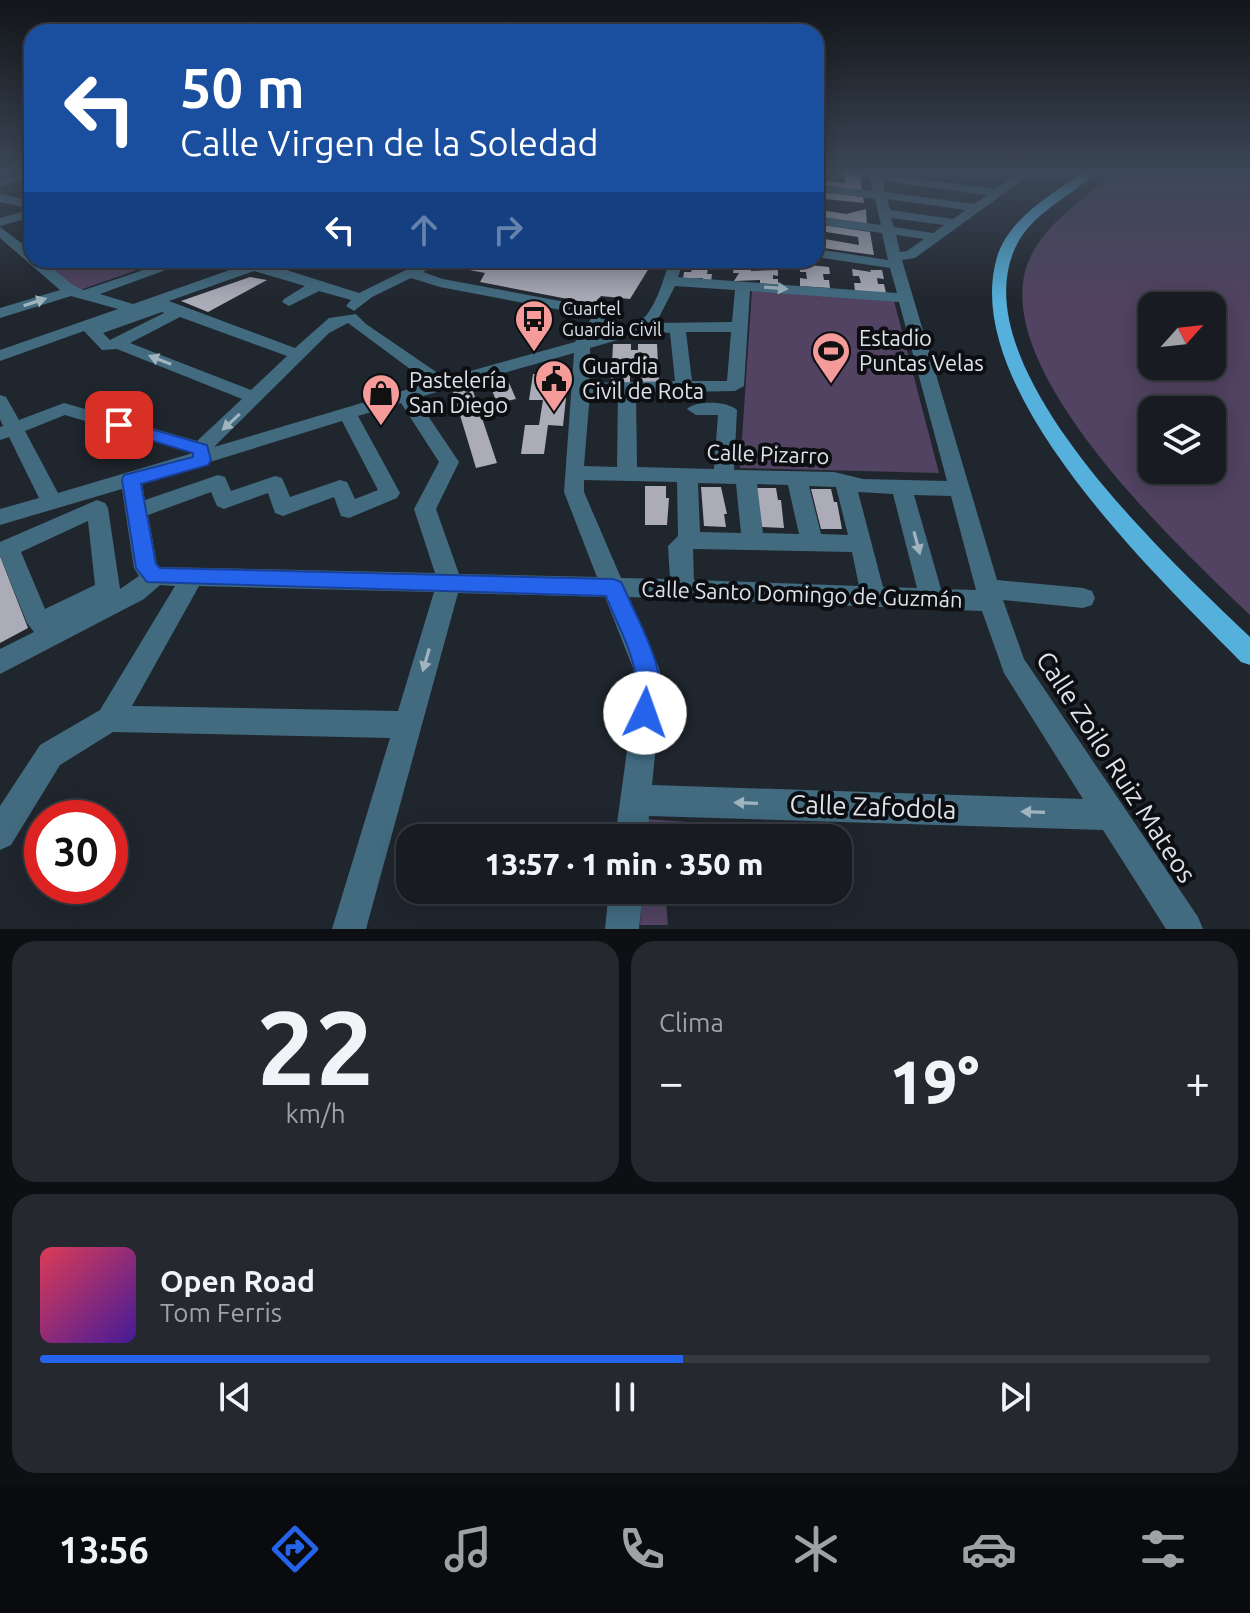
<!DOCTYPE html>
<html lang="es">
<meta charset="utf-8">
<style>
:root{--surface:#181c22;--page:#25292f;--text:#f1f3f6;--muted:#9fa1a5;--line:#363a40;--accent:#2563eb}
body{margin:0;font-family:Ubuntu,sans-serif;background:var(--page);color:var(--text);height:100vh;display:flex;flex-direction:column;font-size:30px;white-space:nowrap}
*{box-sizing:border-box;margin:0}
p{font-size:26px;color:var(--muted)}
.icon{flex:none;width:44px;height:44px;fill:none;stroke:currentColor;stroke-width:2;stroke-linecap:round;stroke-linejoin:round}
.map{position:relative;height:929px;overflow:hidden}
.drawer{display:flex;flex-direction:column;gap:12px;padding:12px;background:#0d0f13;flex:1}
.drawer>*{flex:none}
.banner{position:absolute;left:24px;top:24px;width:800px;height:244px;border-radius:24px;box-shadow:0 4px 20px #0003,0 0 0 2px var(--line);background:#1a4fa0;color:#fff;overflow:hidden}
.needle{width:52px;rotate:63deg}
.tools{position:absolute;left:1138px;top:292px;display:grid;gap:16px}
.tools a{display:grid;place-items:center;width:88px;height:88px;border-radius:16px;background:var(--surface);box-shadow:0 4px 20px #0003,0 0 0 2px var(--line);font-size:40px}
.speed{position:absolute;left:24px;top:800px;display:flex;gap:16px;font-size:40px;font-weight:700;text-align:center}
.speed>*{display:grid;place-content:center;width:104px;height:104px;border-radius:50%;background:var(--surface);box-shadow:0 4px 20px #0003,0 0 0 2px var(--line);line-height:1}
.speed .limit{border:12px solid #d22;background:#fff;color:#111}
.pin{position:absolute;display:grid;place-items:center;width:68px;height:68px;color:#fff;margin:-34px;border-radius:16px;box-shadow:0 4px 12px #0006}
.me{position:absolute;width:88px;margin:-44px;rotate:3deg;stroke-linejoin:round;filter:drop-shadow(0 0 6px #0008)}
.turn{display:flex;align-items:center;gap:28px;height:168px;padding:0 24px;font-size:36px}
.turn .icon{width:104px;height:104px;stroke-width:2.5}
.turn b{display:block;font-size:56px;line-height:68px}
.lanes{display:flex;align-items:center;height:76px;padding:0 24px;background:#0003;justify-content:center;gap:40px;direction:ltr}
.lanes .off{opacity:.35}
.big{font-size:60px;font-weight:800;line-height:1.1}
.drawer .card{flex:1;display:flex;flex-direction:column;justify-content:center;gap:12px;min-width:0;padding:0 28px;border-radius:24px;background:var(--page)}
.drawer .dial{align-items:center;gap:0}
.dial b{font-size:104px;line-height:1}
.song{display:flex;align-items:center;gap:24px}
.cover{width:96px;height:96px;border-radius:12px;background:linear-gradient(135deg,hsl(350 70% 55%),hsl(260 70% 35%))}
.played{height:8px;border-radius:4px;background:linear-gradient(90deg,var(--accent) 55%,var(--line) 55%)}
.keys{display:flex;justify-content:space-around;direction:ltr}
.heat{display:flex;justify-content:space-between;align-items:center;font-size:44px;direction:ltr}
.drawer .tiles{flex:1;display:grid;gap:12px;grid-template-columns:1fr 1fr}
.card:last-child{grid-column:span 2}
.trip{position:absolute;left:396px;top:824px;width:456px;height:80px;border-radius:24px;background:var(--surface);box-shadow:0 4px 20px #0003,0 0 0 2px var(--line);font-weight:800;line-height:80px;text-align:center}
.menu{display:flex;height:128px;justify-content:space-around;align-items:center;background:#0a0b0e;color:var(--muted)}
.menu .icon{width:56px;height:56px}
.menu .active{color:var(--accent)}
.menu b{font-size:36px;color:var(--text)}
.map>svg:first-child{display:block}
.green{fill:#514361;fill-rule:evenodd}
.building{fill:#abacb8;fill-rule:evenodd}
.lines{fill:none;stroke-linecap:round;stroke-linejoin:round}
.minor{fill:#426b80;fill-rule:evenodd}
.major{fill:#55b1db;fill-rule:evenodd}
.oneway{fill:#a0b3bf}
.route{fill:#2563eb;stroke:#184099;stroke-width:2}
.labels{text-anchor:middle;stroke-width:8;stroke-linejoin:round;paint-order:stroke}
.far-poi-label{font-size:18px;fill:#dfe3e9;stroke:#0c0e12;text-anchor:start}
.poi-label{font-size:22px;fill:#dfe3e9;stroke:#0c0e12;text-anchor:start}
.street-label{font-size:22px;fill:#dfe3e9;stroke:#0c0e12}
.near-street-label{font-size:26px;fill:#dfe3e9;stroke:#0c0e12}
</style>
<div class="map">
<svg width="1250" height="929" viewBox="0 0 1250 929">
<rect width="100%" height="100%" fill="#20262e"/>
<g class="green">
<path d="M1112,173H1250V615C1180,548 990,372 1027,265C1042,224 1082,202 1112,173ZM1212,306V366H1152V306ZM1152,410H1212V470H1152Z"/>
<polygon points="40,260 166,260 77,291"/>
<polygon points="752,290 894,301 939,473 740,468"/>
<polygon points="646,819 688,822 688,838 645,838"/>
<polygon points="642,890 689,890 689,892 665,892 668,925 640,925"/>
</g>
<g class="building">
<polygon points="844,173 860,173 862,192 816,186 816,179 845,183"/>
<polygon points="816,191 863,197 864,203 816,198"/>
<polygon points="816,209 846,214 866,209 867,226 816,218"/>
<path d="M816,224L870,232L874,255L816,247ZM820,231L858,237L859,245L819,238Z"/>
<polygon points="469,260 654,260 630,299 601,296 594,304 480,282 485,273 459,268"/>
<polygon points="687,260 716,260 715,269 708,268 707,274 712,274 711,282 702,281 703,278 683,279 684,272 691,272 693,266 686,266"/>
<polygon points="800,264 829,267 830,274 823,274 824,280 829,280 830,288 800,286 800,278 807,279 806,272 800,272"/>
<polygon points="734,267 751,268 751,271 778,270 778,276 773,275 773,279 778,279 778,285 760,283 760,280 734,281 739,273 733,273"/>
<polygon points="852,269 871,272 870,270 882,270 884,279 877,278 878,284 884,284 886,293 855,291 854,283 861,283 859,276 853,276"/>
<polygon points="250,277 267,280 208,312 181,301"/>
<polygon points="613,344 631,344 631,350 638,350 638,344 657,344 659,383 640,383 640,375 630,375 630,384 611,384"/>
<polygon points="533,374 554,374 551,398 566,398 563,426 548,425 544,454 521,454 525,425 539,425 543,400 529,400"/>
<polygon points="506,376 516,399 497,403 488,380"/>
<polygon points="472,388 497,463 476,468 453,392"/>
<polygon points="645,486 666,486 666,498 669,498 667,525 645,525"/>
<polygon points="701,487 721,487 727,514 724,514 726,527 704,526"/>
<polygon points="755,488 776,488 778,500 781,500 784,528 762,527"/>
<polygon points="811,489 831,489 834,502 837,502 842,529 821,529"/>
<polygon points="0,556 28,628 0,643"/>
</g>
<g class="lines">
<g class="minor">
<polygon points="21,173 32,173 32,177 0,186 0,179"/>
<path d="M869,173L996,189L1019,173H1032L915,258L902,260L997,580L1083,588L1092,591L1095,598L1092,605L1083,608L1003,600L1024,659L1198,917L1203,929H1166L1103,830L649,816L647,838H615L636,685L633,668L605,597L458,593L366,929H332L390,738L113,732L60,765L11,845L0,850V806L40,745L100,710L175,586L160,585L144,599L0,674V649L34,632L27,623L0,556V542L97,500L105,503L108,508L120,589L139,576L134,568L122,489L0,525V509L39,498L9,437L0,440V427L3,426L0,419V395L6,397L19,420L64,403L197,441L242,399L117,349L102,350L84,331L0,361V350L118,309L71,296L0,318V308L60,290L0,238V227L32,251V260C53,260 64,284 84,290L173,260H193L100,294L133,304L244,265L239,260H255L359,293L426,260H444L423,272L443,279L608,310L611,313L594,337C606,334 621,333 632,327C655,316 662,282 670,260H684L678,277L897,293L890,268L816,257V249L888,260L882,233L816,224V216L881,225L875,199L816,190V184L873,191ZM883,181L987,195L974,204L885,192ZM887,199L966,210L953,219L890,210ZM891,218L944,225L933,233L894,227ZM896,235L924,239L907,251L900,252ZM254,271L305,286L284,299L282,302L289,306L319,291L351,300L346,306L354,311L372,297L411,278L440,287L593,316L575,342L445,378L366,324L356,314L329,318L295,348L169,301ZM675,286L735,290L732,322L656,323ZM750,291L899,302L947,481L863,479L834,472L734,470L737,410C728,401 696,400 687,409L696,415H718L714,469L637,467L636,393L735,391L744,386ZM162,312L164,313L110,340L103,333ZM180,317L287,356L251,390L130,343ZM348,323L429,383L214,447L329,333ZM648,331L670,333L675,381L590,383V348ZM686,332H731L727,381H692ZM574,353L564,492L597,577L459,574L436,509L459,462L416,398ZM590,393H618L617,467L584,466ZM401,403L439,462L414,509L435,573L160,567L157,564L148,515L211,492L217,506L224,509L268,493L275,513L283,516L334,497L341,516L349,518L397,498L400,493L358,416ZM65,415L193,453L58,493L25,431ZM342,421L378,490L355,499L347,482L340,480L290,497L282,478L275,476L231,491L225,477L218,475L145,500L142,483ZM584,480L677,482L678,536L668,546L670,579L621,578L584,492ZM698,483L736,484L741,533L700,532ZM757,484L788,485L799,534L763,533ZM809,486L836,487L848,535L821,534ZM858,492L893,494L917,588L883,587ZM914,495L951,496L976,590L941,589ZM88,521L95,585L45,609L21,552ZM693,549L852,552L859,586L694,580ZM199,586L434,592L398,711L132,706ZM629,597L982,611L1004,673L1083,799L652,785L662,685L659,668Z"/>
<polygon points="0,194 32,201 32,209 0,202"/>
<polygon points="32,209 32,217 0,226 0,218"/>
<polygon points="609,890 643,890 639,929 605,929"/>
</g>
<path class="major" d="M1082,173H1095C1067,200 1028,214 1013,253C966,374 1172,562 1250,637V665L1241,662C1157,576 958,389 997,257C1009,218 1052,194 1082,173Z"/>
</g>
<defs><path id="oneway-solid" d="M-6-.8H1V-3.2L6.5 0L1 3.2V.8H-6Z" transform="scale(2)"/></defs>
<g class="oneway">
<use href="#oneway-solid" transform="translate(776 288) rotate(4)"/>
<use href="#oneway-solid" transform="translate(35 302) rotate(-18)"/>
<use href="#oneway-solid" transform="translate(160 360) rotate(-159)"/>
<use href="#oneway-solid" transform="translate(231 422) rotate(137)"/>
<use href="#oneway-solid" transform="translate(917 543) rotate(75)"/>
<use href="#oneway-solid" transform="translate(426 660) rotate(106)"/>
<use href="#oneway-solid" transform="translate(746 803) rotate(-178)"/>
<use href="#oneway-solid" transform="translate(1033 812) rotate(-178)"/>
</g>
<linearGradient id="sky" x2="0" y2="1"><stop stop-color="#121519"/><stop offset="0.57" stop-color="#3c4757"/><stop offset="1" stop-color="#3c4757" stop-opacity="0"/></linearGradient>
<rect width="1250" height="303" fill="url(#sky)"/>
<path class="route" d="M119,420L207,445L211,460L208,465L141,484L156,564L160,568L613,579L621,582L624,588C641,629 674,677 654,722L645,725L636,722C629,707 638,689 635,673C631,647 615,620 606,596L147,582L136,568L122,480L124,475L193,457V453L113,429L110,425L113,421Z"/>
<defs>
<symbol id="bus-pin" viewBox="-11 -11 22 30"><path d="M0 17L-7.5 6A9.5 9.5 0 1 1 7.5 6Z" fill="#f59b99" stroke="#0c0e12"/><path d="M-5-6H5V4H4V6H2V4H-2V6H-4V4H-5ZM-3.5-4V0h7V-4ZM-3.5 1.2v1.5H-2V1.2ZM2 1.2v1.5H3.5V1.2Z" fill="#111"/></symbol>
<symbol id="stadium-pin" viewBox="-11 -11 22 30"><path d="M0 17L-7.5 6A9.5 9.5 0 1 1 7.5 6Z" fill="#f59b99" stroke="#0c0e12"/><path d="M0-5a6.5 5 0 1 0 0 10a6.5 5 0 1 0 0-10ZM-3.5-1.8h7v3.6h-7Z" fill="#111"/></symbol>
<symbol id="civic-pin" viewBox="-11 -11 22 30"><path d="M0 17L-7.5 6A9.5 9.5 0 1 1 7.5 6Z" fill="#f59b99" stroke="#0c0e12"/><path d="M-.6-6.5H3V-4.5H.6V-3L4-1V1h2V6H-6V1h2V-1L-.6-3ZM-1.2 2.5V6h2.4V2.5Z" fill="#111"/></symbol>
<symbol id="shop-pin" viewBox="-11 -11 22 30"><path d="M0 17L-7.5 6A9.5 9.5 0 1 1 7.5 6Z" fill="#f59b99" stroke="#0c0e12"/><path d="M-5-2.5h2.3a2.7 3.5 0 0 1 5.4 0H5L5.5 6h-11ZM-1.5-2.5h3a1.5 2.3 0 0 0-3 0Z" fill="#111"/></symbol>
</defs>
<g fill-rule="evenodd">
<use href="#bus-pin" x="512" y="297" width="44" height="60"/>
<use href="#stadium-pin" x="809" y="329" width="44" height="60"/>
<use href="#civic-pin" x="532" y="357" width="44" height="60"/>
<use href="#shop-pin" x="359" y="371" width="44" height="60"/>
</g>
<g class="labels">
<g class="far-poi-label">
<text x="562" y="315">Cuartel<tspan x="562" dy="21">Guardia Civil</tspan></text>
</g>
<g class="poi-label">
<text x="859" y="346">Estadio<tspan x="859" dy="25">Puntas Velas</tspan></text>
<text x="582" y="374">Guardia<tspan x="582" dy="25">Civil de Rota</tspan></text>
<text x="409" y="388">Pastelería<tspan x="409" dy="25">San Diego</tspan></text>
</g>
<g class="street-label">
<text transform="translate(768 454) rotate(2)" y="8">Calle Pizarro</text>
<text transform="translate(802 594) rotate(2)" y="8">Calle Santo Domingo de Guzmán</text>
</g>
<g class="near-street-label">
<text transform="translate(1116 767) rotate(57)" y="9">Calle Zoilo Ruiz Mateos</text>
<text transform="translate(873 807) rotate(2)" y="9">Calle Zafodola</text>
</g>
</g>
</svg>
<div class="tools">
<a><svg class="needle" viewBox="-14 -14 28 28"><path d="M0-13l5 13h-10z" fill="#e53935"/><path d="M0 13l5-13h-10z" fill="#9fa1a5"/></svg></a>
<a><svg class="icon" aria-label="layers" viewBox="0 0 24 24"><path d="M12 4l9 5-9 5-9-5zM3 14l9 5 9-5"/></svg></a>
</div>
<div class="speed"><div class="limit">30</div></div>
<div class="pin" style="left:119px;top:425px;background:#d93025"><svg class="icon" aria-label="arrive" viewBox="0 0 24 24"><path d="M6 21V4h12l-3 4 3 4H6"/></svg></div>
<svg class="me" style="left:645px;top:713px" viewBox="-20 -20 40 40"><circle r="19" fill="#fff"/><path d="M0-13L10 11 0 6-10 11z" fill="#2563eb"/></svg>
<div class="trip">13:57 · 1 min · 350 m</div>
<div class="banner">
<div class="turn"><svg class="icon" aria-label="left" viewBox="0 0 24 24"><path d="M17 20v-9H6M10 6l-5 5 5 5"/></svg><div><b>50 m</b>Calle Virgen de la Soledad</div></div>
<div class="lanes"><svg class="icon" aria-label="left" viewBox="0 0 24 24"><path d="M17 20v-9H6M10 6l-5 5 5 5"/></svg><svg class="icon off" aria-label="ahead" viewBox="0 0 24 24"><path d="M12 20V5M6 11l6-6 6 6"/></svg><svg class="icon off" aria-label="right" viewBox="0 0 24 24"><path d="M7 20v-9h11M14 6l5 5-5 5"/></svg></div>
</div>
</div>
<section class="drawer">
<div class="tiles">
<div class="card dial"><b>22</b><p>km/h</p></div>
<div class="card"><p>Clima</p>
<div class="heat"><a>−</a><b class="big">19°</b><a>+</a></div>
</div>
<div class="card">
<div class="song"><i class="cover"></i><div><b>Open Road</b><p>Tom Ferris</p></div></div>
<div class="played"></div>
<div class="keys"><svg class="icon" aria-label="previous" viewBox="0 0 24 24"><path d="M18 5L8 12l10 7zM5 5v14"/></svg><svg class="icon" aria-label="pause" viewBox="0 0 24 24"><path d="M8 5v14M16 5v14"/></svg><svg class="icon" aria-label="next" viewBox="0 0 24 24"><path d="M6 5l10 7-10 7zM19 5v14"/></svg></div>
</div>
</div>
</section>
<nav class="menu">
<b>13:56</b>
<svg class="icon active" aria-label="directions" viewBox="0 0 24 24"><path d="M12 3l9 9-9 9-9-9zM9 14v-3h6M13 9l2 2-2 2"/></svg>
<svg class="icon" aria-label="music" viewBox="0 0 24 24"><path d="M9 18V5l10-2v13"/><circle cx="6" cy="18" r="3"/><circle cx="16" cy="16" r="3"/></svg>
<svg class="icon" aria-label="phone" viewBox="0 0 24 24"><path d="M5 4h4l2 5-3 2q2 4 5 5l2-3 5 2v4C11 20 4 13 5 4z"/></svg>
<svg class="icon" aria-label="climate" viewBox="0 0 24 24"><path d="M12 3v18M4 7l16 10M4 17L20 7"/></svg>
<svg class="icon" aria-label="car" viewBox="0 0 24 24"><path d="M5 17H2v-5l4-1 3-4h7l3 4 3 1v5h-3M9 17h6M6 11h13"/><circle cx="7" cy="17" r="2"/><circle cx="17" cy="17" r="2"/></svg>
<svg class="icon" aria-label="filters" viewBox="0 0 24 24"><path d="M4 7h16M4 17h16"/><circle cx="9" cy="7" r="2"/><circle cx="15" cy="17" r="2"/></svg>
</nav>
